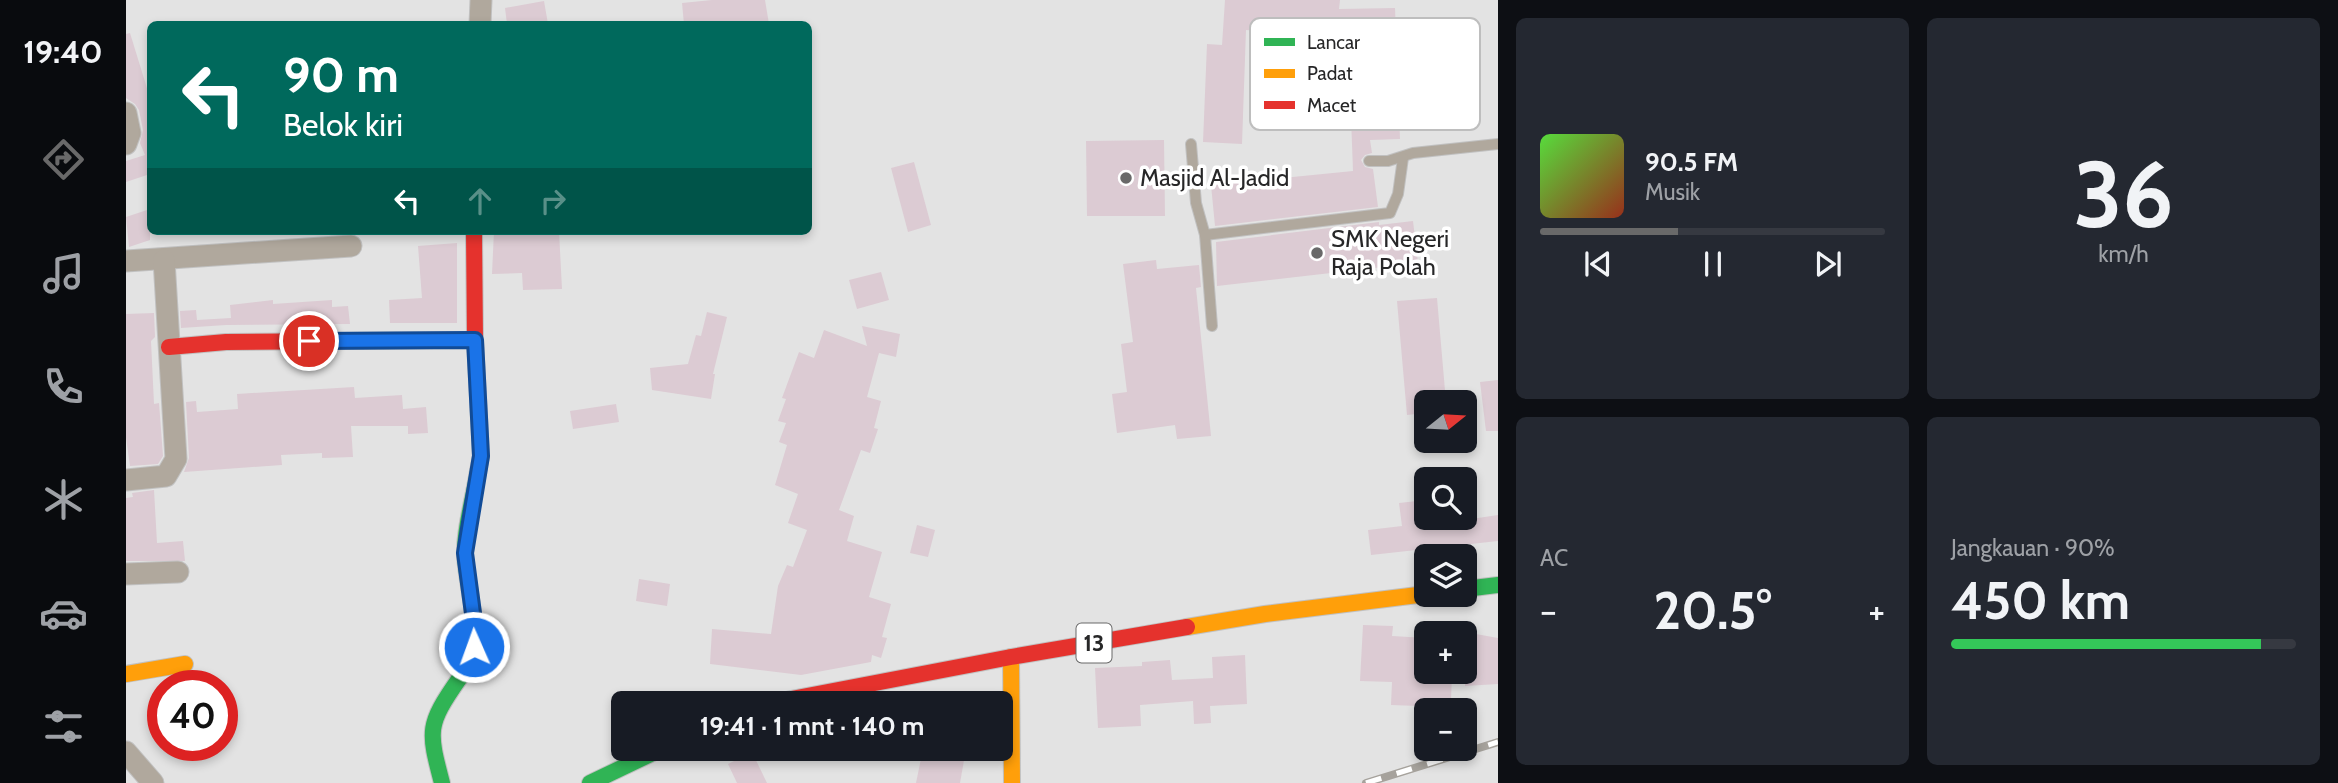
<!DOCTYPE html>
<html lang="id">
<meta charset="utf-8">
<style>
:root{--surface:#171b24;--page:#242831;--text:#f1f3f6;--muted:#9ea1a6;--line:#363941;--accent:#696969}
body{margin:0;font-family:Cabin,sans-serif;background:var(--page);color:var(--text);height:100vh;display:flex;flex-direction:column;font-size:26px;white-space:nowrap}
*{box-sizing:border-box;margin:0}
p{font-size:23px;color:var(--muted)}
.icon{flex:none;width:38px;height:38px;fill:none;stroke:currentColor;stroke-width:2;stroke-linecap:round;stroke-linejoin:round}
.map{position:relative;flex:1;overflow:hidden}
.side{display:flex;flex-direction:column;gap:18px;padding:18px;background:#0d0f14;width:840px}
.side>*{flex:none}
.top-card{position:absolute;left:21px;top:21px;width:665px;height:214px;border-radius:10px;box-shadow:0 4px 10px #0003;background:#00695c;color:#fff;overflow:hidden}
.needle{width:46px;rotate:72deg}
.buttons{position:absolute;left:1288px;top:390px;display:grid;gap:14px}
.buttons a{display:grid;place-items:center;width:63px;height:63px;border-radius:10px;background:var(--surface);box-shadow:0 4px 10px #0003;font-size:35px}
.speed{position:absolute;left:21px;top:670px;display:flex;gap:14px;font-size:35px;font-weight:700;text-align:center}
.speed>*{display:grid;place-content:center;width:91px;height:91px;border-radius:50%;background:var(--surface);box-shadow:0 4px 10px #0003;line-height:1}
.speed .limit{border:10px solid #d22;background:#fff;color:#111}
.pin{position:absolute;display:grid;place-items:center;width:60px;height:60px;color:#fff;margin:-30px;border:4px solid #fff;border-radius:50%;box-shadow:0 2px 7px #0007}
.me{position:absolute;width:77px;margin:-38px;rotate:358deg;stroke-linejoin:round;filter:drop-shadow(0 0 5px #0008)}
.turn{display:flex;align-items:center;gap:24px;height:147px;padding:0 21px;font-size:32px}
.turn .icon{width:91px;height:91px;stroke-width:2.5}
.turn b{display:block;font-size:49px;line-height:60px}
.lanes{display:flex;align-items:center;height:66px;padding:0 21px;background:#0003;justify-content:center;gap:35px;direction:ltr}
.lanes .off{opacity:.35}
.big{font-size:52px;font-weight:700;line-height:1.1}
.side .tile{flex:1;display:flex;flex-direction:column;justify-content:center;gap:10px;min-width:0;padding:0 24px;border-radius:10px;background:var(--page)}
.side .dial{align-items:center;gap:0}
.dial b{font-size:91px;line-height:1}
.song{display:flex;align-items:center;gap:21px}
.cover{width:84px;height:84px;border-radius:10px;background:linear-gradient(135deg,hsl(110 70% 55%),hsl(10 70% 35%))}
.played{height:7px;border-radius:4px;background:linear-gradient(90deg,var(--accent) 40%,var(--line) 40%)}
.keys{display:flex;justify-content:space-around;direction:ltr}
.heat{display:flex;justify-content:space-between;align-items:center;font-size:38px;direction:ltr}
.charge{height:10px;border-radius:5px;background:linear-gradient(90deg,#34c759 90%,var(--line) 0)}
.side .tiles{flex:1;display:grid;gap:18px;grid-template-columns:repeat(2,1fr)}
.trip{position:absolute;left:485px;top:691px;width:402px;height:70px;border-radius:10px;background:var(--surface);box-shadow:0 4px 10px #0003;font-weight:700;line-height:70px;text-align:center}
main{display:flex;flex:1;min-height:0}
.tab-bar{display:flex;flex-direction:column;width:126px;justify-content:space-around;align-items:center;background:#090b0e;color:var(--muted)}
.tab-bar .icon{width:49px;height:49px}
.tab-bar .on{color:var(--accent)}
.tab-bar b{font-size:32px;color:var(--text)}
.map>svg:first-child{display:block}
.building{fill:#dccbd3}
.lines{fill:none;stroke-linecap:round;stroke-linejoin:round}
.lane-casing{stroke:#c1c1c1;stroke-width:12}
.street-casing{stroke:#c1c1c1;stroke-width:23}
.fast-casing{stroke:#c1c1c1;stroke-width:18}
.slow-casing{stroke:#c1c1c1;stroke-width:18}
.jam-casing{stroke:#c1c1c1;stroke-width:18}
.lane{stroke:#b0a89d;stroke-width:10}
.street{stroke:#b0a89d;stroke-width:21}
.fast{stroke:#30b455;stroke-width:16}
.slow{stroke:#ff9f0a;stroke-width:16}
.jam{stroke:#e5322d;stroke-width:16}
.rail-casing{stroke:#a6a29c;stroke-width:8}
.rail{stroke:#fff;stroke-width:5;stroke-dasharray:16;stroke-linecap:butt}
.route-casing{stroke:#114b97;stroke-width:18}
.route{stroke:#1a73e8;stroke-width:12}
.poi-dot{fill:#696969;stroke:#fff;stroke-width:2.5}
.labels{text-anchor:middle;stroke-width:7;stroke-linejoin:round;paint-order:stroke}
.shield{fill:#fff;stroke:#686868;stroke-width:2}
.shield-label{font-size:23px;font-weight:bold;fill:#272728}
.poi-label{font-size:24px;fill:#272728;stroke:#fff;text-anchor:start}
.key{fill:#fff;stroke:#bebebe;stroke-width:2}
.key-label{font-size:19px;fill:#272728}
</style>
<main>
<nav class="tab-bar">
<b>19:40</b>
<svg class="icon on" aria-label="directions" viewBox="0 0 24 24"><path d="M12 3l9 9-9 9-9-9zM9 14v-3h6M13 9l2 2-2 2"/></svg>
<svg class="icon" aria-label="music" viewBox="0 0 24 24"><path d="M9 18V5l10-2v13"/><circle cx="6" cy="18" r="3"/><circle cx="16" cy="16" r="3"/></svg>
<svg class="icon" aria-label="phone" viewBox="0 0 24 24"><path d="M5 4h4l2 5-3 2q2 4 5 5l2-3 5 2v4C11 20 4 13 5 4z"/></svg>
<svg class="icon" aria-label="climate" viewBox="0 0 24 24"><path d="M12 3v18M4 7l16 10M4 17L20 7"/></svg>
<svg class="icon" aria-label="car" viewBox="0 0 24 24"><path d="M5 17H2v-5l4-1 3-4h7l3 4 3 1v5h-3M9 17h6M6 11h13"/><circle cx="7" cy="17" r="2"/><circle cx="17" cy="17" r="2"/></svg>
<svg class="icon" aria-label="filters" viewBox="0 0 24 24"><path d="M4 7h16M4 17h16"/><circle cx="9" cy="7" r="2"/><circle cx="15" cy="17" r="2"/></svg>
</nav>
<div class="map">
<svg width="1372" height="783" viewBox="0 0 1372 783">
<rect width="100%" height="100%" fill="#e3e3e3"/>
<g class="building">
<polygon points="586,0 639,0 643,24 558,24 556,3"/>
<polygon points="1099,0 1214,0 1213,9 1269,8 1274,139 1244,140 1246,153 1239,155 1235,160 1239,167 1247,169 1252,207 1089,226 1085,185 1227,171 1222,37 1120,30 1116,144 1077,142 1081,44 1096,45"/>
<polygon points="418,1 422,24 381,24 379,8"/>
<polygon points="4,33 24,98 24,174 0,182 0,161 19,155 14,143 17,130 13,110 9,104 0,98 0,34"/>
<polygon points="1038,140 1039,216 961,216 960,141"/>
<polygon points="788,162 805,225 782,232 765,168"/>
<polygon points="24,209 24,240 3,247 0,217"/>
<polygon points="1287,221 1292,263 1091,286 1090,242 1253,222 1253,225"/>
<polygon points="368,231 433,231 436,289 397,290 396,273 366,274"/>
<polygon points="331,243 331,323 264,323 263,300 296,298 292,246"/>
<polygon points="1030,260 1031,269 1073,265 1075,287 1070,288 1085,436 1051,439 1049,425 991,433 986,394 1001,392 995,344 1007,342 997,264"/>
<polygon points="755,272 763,300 731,309 723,280"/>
<polygon points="1311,298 1320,402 1300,402 1300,413 1281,415 1271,301"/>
<polygon points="147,300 147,304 206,300 206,307 222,306 224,324 100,325 55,328 54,311 70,310 71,320 105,318 104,305"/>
<polygon points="581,312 601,317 587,374 589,374 585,399 526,390 524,368 562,364 570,335 575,336"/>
<polygon points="28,313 29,337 25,341 28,404 33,403 37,456 32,464 4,466 0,437 0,314"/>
<polygon points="736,326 774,334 770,357 753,353 741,397 755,401 748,428 752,429 744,453 735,450 713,510 728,516 721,541 756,552 743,597 765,604 756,637 761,638 755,658 746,655 745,662 675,675 584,664 586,629 645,634 652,586 661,565 667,567 681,530 662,523 672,494 649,485 661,445 653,442 660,423 652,421 660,399 656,398 673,352 688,358 698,330 741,346"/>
<polygon points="1372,380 1372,431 1360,431 1354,382"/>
<polygon points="228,387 229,398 276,395 277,409 300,407 302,433 282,434 282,426 225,426 227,457 196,458 196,453 155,455 156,465 58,472 63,458 60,402 70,401 71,412 112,409 111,394"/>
<polygon points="490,404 493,422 447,429 444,411"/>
<polygon points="28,490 31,543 57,541 59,561 0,561 0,498 7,497 6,493"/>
<polygon points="1300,500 1300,518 1332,518 1332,521 1372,515 1372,541 1245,555 1242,530 1276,526 1273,503"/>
<polygon points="791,525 809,530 802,557 784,553"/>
<polygon points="513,579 544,584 541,606 510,601"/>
<polygon points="1237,625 1267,626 1266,636 1300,638 1300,672 1326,672 1325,701 1293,701 1293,706 1265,705 1266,682 1234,681"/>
<polygon points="1339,632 1372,638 1372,684 1339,686"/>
<polygon points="1119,655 1121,704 1084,706 1085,723 1068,724 1067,701 1014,705 1015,726 972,728 969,668 1016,666 1016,662 1044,660 1046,680 1087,678 1086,657"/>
<polygon points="797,749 840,749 834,783 790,783"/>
<polygon points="626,752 641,783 611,783 602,764"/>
</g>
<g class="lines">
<defs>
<g id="lane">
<polyline points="1065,144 1070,203 1079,235 1086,326"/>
<polyline points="1243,161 1262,161 1287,153 1372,144"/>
<polyline points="1079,235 1264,213 1272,194 1277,158"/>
</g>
<g id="street">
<polyline points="354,24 355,0"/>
<polyline points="0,113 4,133 0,144"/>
<polyline points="0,261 225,246"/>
<polyline points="0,480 40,476 50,459 38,260"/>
<polyline points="0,574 52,572"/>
<polyline points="0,752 27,783"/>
</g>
<g id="fast">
<polyline points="1339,589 1372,585"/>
<path d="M316,783C302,730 301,725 333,679C341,668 347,660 348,646C351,616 341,586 339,556C338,531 348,496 352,471"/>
<polyline points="464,783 535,749"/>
</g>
<g id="slow">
<polyline points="1061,627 1139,614 1300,594"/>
<polyline points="885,657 886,783"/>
<polyline points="0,674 59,664"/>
</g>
<g id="jam">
<polyline points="348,231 349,340 355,456 352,471"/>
<polyline points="43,347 100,342 349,340"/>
<polyline points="639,704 885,657 1061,627"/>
</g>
</defs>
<use href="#lane" class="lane-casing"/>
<use href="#street" class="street-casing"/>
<use href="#fast" class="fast-casing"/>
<use href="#slow" class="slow-casing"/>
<use href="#jam" class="jam-casing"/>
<use href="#lane" class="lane"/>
<use href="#street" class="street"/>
<use href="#fast" class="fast"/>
<use href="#slow" class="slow"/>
<use href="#jam" class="jam"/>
<defs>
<polyline id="rail" points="1240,783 1372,742"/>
</defs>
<use href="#rail" class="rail-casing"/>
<use href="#rail" class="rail"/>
</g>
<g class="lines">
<defs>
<polyline id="route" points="183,341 349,340 355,456 339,553 348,621 348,647"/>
</defs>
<use href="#route" class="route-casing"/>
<use href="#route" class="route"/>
</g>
<g class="poi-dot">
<circle cx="1000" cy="178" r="7"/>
<circle cx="1191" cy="253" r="7"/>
</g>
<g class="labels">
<rect class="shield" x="950.5" y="623.5" width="35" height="39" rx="5"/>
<g class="shield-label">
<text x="968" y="651">13</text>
</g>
<g class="poi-label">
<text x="1014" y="186">Masjid Al-Jadid</text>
<text x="1205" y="247">SMK Negeri<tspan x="1205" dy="28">Raja Polah</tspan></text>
</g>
</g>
<rect x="1124" y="18" width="230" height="112" rx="10" class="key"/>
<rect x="1138" y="38" width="31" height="8" fill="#30b455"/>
<rect x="1138" y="69" width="31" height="9" fill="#ff9f0a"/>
<rect x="1138" y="101" width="31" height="8" fill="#e5322d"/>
<g class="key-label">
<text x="1181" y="49">Lancar</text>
<text x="1181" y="80">Padat</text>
<text x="1181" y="112">Macet</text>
</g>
</svg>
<div class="buttons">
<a><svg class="needle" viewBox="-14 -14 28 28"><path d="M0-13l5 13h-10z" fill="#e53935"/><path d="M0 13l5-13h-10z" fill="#9ea1a6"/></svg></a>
<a><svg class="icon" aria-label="search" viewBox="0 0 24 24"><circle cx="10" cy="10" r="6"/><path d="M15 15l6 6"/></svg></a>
<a><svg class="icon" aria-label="layers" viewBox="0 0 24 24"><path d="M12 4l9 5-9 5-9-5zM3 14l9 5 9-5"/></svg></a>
<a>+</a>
<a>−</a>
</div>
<div class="speed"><div class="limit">40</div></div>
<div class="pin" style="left:183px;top:341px;background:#d93025"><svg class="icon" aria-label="arrive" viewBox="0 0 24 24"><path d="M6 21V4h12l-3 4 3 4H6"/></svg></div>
<svg class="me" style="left:348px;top:647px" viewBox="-20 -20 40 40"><circle r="17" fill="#1a73e8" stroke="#fff" stroke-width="3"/><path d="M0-11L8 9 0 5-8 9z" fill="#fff"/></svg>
<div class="trip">19:41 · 1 mnt · 140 m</div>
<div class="top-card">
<div class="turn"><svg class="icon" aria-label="left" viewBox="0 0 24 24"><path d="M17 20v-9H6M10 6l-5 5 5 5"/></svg><div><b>90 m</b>Belok kiri</div></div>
<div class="lanes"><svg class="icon" aria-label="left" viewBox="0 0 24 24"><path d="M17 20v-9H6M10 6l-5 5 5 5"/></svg><svg class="icon off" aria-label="ahead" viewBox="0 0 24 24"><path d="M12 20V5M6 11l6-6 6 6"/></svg><svg class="icon off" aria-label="right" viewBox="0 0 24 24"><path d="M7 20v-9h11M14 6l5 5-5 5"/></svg></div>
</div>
</div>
<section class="side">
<div class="tiles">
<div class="tile">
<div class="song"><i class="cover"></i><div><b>90.5 FM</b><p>Musik</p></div></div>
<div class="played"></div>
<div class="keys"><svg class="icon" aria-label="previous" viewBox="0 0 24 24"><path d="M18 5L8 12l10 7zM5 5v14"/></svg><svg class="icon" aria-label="pause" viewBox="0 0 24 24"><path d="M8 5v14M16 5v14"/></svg><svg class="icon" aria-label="next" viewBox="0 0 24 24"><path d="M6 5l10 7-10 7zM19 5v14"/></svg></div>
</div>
<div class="tile dial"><b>36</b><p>km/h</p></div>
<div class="tile"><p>AC</p>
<div class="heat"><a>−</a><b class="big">20.5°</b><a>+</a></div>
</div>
<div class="tile"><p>Jangkauan · 90%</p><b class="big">450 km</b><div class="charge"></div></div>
</div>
</section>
</main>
